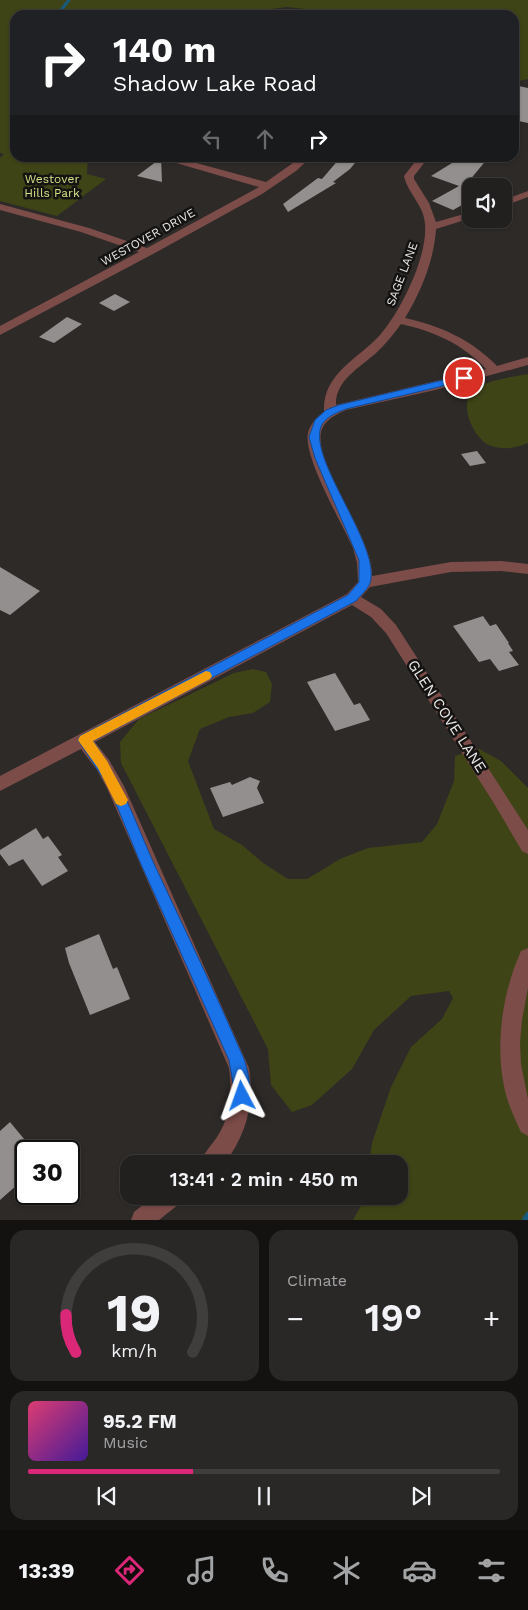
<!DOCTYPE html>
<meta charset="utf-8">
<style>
:root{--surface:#22201e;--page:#2a2827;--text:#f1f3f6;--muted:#a2a3a4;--line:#3f3e3c;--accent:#db2777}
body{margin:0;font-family:"Work Sans",sans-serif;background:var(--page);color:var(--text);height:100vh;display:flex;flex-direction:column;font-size:19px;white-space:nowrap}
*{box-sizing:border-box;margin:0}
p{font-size:16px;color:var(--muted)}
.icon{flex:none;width:28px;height:28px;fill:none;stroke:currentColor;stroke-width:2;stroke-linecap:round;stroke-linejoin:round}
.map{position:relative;height:1220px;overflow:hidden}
.panel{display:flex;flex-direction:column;gap:10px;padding:10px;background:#131210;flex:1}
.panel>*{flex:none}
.guide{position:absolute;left:10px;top:10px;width:509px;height:152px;border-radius:15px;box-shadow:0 1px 4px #0004,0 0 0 1px var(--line);background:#202124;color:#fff;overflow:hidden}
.tools{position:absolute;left:462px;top:178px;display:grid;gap:10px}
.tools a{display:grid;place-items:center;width:50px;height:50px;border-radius:10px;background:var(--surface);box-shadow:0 1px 4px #0004,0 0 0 1px var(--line);font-size:25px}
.speed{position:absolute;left:15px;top:1140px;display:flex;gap:10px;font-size:25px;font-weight:700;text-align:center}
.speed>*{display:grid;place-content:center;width:65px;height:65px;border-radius:50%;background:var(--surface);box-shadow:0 1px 4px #0004,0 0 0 1px var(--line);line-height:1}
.speed .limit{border:2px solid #111;border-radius:8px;background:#fff;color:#111}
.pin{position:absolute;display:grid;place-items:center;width:42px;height:42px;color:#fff;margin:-21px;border:2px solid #fff;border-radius:50%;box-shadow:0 1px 5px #0007}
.me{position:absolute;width:55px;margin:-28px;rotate:356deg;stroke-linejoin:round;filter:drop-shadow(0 0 4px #0008)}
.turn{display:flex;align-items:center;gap:18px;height:105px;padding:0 20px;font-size:22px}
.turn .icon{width:65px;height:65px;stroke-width:2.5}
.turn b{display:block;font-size:35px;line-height:42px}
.lanes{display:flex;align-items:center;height:48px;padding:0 20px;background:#0003;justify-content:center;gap:25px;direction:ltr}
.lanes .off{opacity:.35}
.big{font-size:38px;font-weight:600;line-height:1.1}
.panel .card{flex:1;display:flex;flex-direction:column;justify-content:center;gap:8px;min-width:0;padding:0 18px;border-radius:15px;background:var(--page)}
.panel .dial{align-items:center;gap:0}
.dial svg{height:130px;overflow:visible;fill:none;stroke:var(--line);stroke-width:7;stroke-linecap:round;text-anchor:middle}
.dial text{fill:var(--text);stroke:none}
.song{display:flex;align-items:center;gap:15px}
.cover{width:60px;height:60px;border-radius:8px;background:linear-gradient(135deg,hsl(340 70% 55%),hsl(260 70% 35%))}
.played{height:5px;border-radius:2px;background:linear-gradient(90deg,var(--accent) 35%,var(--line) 35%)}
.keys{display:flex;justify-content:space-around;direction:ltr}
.heat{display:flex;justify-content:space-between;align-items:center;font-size:28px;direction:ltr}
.panel .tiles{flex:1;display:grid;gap:10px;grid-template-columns:1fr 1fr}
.card:last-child{grid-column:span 2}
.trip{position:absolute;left:120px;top:1155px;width:288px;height:50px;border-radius:15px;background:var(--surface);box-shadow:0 1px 4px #0004,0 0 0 1px var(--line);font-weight:600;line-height:50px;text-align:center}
.tab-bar{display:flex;height:80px;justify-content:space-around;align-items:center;background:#0e0d0c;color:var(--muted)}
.tab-bar .icon{width:35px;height:35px}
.tab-bar .active{color:var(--accent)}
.tab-bar b{font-size:22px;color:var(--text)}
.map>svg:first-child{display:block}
.green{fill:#3f4417}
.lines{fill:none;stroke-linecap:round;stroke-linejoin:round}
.stream-far1{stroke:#165b7e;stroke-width:3}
.stream{stroke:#165b7e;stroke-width:6}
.building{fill:#938f8e}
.minor{fill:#7c4c49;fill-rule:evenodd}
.route{fill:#1a73e8;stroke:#114b97}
.slow{fill:#f59e0b}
.labels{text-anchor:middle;stroke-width:5;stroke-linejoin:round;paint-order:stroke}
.far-park-label{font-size:12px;fill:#d4e185;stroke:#141312}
.far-street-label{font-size:12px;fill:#eae8e7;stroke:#141312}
.street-label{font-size:15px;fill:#eae8e7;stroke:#141312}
</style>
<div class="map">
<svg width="528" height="1220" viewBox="0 0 528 1220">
<rect width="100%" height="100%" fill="#2d2a28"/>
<g class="green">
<polygon points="0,0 528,0 528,79 514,82 514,15 310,15 305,9 287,7 226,15 15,15 15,158 88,158 87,174 106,179 57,216 0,201 0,158 4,154 0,153"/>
<path d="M528,374V443C516,449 495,451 484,442C470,430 458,401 476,388C485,381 516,376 528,374Z"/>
<polygon points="253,669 266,672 272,684 270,702 253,713 229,717 200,729 188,761 214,829 242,845 263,863 288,879 307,879 340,859 368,848 422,842 437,824 454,781 455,756 479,749 501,761 528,788 528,1220 353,1220 362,1204 363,1196 399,1196 399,1164 369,1164 372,1143 391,1087 411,1047 442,1019 453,998 449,991 411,996 374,1030 352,1069 312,1105 292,1112 271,1085 268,1049 121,763 120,742 139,719 234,673"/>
</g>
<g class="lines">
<polyline class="stream-far1" points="57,15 69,0"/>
<polyline class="stream" points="525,1220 528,1215"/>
</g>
<g class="building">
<polygon points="514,85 528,88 528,123 514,120"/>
<polygon points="161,158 162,182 137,176"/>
<polygon points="340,158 359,158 350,169 333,182 336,183 288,212 283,204 318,178 322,179"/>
<polygon points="456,158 488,158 469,181 471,180 471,200 453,210 432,201 459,186 431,176 452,163"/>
<polygon points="115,294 130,302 114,311 99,303"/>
<polygon points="67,317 82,324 54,343 39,337"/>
<polygon points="477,451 486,463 470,466 461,454"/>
<polygon points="0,567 40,591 10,615 0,610"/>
<polygon points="483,616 490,626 496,624 509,643 508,643 513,651 509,652 519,665 499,671 490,659 479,662 453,626"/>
<polygon points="335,673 354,705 360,703 370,720 335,731 307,682"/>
<polygon points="250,777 260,781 257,788 264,803 223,817 210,788 230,782 232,785"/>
<polygon points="36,828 43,839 48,836 62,855 58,857 68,871 42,886 23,859 9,866 0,854 0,850"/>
<polygon points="99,934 113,969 117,967 130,999 90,1015 69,963 65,948"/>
<polygon points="10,1122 34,1151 26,1151 26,1177 0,1200 0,1131"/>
</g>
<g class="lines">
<g class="minor">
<polygon points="165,158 178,158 266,182 300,158 310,158 296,171 262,194 153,254 0,335 0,326 139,252 81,232 0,210 0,204 89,228 147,248 259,187 166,160"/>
<path d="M418,158H428L414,176V179L429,203L436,222L471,212V218L436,229C434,260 421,292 405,318C440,326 471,339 497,366L528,357V365L435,390L346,410C337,414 326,419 322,429C310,460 373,535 372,576L451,562L501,561L528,564V574L501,571L451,572L370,587L361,597L381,609L396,625L528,830V854L522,851L495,805L386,633L371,617L352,605L95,742L109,760L124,786L249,1068C255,1103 246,1136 224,1164H199C203,1154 211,1146 217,1137C231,1116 232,1093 229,1068L107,788L97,770L81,749L0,791V776L347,594L358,582L357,563L353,548C342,523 303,457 308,433C310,424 317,417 324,412C322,374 358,359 380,335C401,311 428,256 425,224C424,205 408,194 404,176ZM401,324C433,331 463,344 486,369L336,405C335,381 359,368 375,354C385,345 393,335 401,324Z"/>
<polygon points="528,191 528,197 504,206 504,200"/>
<path d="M528,948V988L522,1020L520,1042L521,1064L528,1099V1136L521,1132C514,1117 507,1102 504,1086C495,1042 503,991 521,951Z"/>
<polygon points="154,1196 182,1196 179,1204 159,1220 131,1220 134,1212"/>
</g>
</g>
<path class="route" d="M464,375L469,378L468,380L346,409C338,412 328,416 323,423C302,453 382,545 370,583C368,589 360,596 356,601L93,741C122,781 135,822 155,866C185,930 216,994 244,1059C248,1072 253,1088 247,1101L242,1104L236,1101L229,1060L140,862L109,787L78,740L80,736L348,595L359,582V560L315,458L309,437L315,420L326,410L339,405Z"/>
<polygon class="slow" points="206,671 210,672 212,676 210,679 93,741 107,761 128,800 126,804 121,806 116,804 98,768 80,743 78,740 80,736"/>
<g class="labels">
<g class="far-park-label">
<text x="52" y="183">Westover<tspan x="52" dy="14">Hills Park</tspan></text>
</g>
<g class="far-street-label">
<text transform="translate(148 237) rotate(-29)" y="4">WESTOVER DRIVE</text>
<text transform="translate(402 274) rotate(-69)" y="4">SAGE LANE</text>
</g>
<g class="street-label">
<text transform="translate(447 716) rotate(57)" y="5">GLEN COVE LANE</text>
</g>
</g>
</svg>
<div class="tools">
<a><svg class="icon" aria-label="sound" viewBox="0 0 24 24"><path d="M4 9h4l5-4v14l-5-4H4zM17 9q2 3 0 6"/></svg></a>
</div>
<div class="speed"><div class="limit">30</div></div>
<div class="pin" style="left:464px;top:378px;background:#d93025"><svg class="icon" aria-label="arrive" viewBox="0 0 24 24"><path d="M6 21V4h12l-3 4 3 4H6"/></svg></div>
<svg class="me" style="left:242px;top:1096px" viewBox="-20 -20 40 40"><path d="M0-17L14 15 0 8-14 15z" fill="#1a73e8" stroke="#fff" stroke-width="4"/></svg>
<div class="trip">13:41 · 2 min · 450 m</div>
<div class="guide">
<div class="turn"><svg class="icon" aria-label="right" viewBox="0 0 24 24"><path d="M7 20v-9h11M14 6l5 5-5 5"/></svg><div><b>140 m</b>Shadow Lake Road</div></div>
<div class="lanes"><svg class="icon off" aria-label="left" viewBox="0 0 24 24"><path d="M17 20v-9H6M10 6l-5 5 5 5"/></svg><svg class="icon off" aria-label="ahead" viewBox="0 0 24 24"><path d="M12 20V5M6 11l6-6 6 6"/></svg><svg class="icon" aria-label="right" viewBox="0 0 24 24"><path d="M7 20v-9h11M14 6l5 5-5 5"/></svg></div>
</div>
</div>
<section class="panel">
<div class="tiles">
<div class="card dial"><svg viewBox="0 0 100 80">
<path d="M14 69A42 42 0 1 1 86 69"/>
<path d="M14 69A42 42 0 0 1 8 46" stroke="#db2777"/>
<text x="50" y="56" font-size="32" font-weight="700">19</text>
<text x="50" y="72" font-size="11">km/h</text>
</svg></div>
<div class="card"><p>Climate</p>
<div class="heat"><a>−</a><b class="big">19°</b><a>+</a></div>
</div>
<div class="card">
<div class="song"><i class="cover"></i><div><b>95.2 FM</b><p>Music</p></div></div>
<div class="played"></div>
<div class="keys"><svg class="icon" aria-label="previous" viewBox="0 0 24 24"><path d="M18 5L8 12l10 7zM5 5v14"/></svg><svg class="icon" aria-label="pause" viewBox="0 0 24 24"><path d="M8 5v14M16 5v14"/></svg><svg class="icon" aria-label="next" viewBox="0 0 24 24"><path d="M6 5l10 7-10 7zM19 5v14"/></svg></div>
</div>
</div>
</section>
<nav class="tab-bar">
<b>13:39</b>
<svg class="icon active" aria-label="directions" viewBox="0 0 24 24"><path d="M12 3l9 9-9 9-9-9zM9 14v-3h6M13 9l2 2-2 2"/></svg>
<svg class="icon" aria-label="music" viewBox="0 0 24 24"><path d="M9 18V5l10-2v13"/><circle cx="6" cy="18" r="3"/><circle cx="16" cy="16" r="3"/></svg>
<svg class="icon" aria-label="phone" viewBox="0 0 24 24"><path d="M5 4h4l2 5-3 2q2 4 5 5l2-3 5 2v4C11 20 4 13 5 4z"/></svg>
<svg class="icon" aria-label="climate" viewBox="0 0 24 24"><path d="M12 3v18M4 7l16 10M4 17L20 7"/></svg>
<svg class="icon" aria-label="car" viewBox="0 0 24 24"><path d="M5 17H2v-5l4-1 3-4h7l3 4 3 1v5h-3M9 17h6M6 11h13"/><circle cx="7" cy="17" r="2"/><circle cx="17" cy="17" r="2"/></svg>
<svg class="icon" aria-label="filters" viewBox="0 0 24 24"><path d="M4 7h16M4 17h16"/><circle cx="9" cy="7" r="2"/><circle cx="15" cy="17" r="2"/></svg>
</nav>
